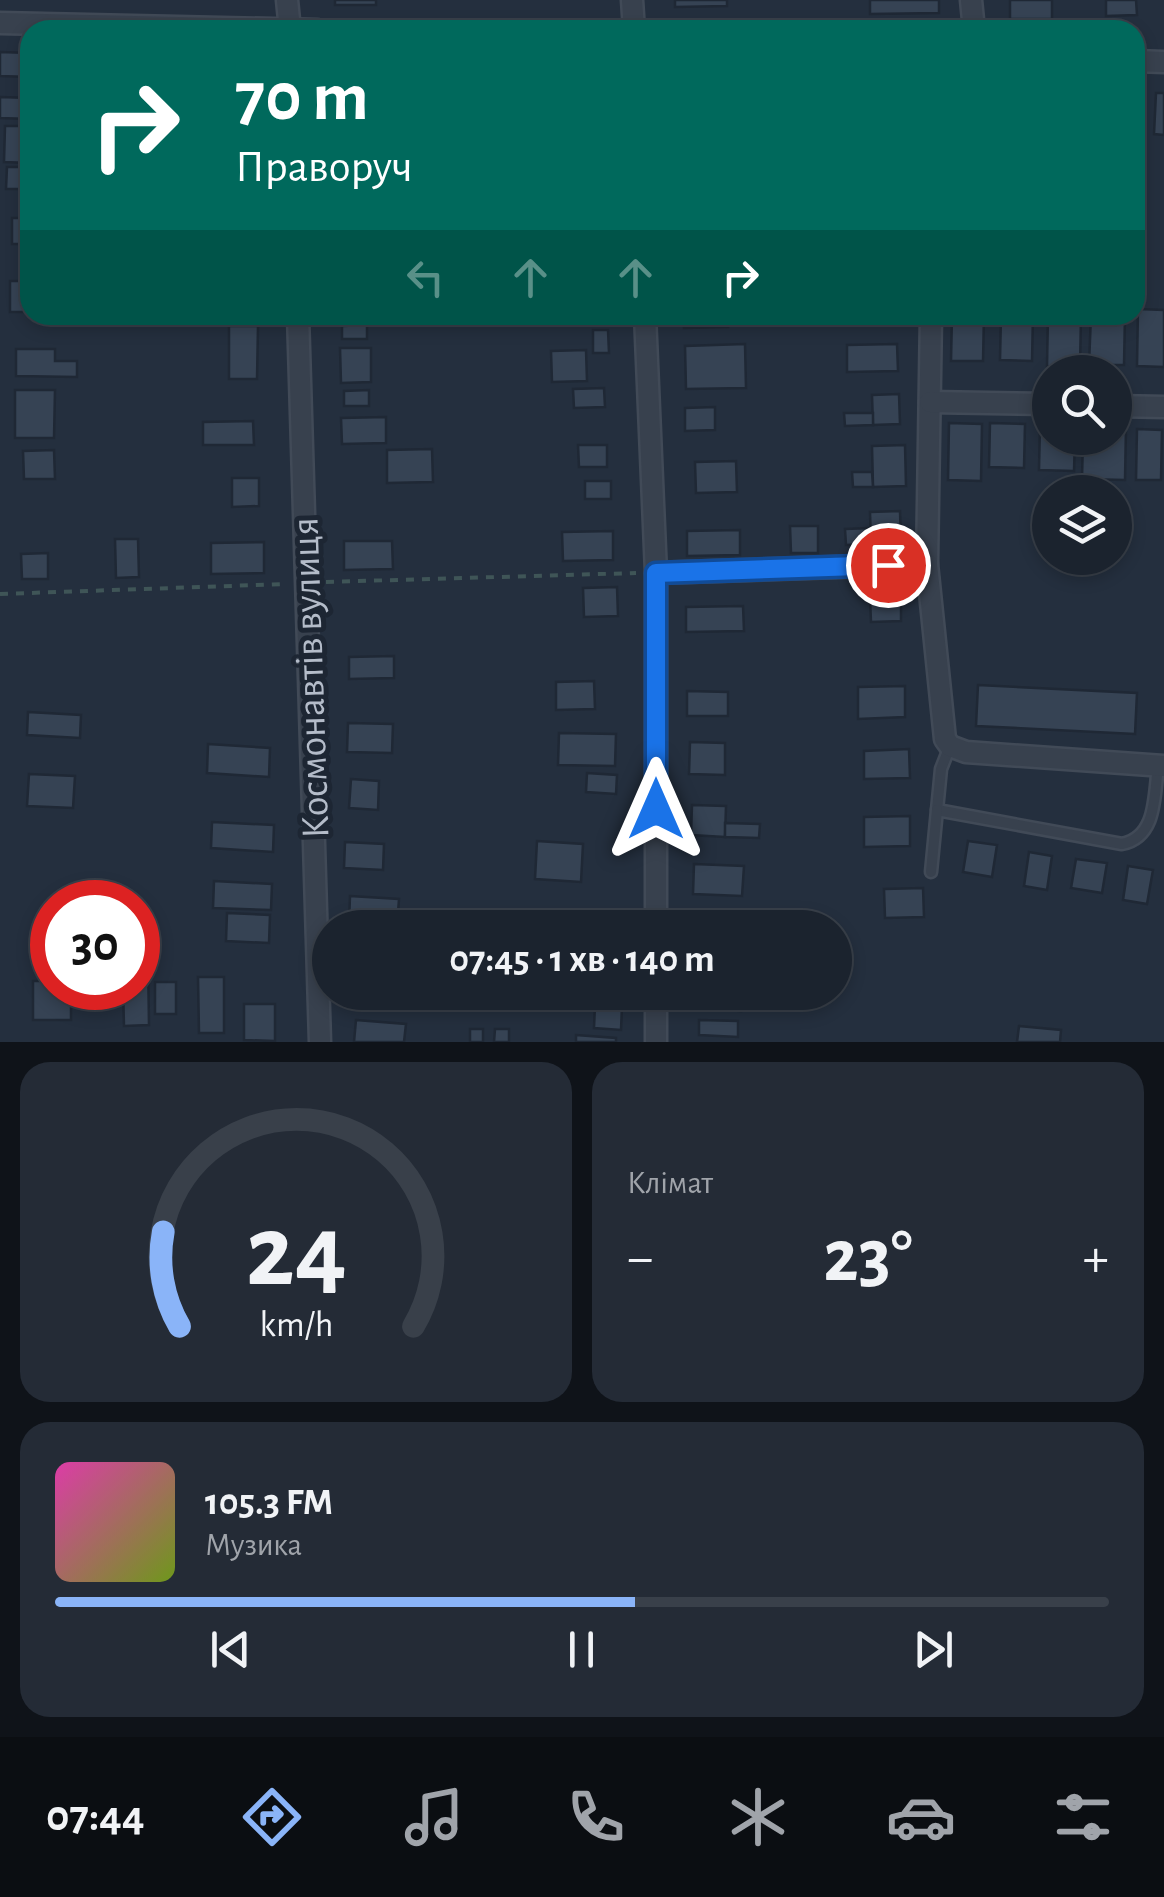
<!DOCTYPE html>
<html lang="uk">
<meta charset="utf-8">
<style>
:root{--surface:#1b232e;--page:#242b36;--text:#f1f3f6;--muted:#a0a4aa;--line:#39404a;--accent:#8ab4f8}
body{margin:0;font-family:"Alegreya Sans",sans-serif;background:var(--page);color:var(--text);height:100vh;display:flex;flex-direction:column;font-size:38px;white-space:nowrap}
*{box-sizing:border-box;margin:0}
p{font-size:32px;color:var(--muted)}
.icon{flex:none;width:55px;height:55px;fill:none;stroke:currentColor;stroke-width:2;stroke-linecap:round;stroke-linejoin:round}
.map{position:relative;height:1042px;overflow:hidden}
.sheet{display:flex;flex-direction:column;gap:20px;padding:20px;background:#0f1319;flex:1}
.sheet>*{flex:none}
.banner{position:absolute;left:20px;top:20px;width:1125px;height:305px;border-radius:30px;box-shadow:0 5px 15px #0003,0 0 0 2px var(--line);background:#00695c;color:#fff;overflow:hidden}
.buttons{position:absolute;left:1032px;top:355px;display:grid;gap:20px}
.buttons a{display:grid;place-items:center;width:100px;height:100px;border-radius:50%;background:var(--surface);box-shadow:0 5px 15px #0003,0 0 0 2px var(--line);font-size:50px}
.speed{position:absolute;left:30px;top:880px;display:flex;gap:20px;font-size:50px;font-weight:700;text-align:center}
.speed>*{display:grid;place-content:center;width:130px;height:130px;border-radius:50%;background:var(--surface);box-shadow:0 5px 15px #0003,0 0 0 2px var(--line);line-height:1}
.speed .limit{border:15px solid #d22;background:#fff;color:#111}
.pin{position:absolute;display:grid;place-items:center;width:85px;height:85px;color:#fff;margin:-42px;border:5px solid #fff;border-radius:50%;box-shadow:0 2px 10px #0007}
.me{position:absolute;width:110px;margin:-55px;rotate:0deg;stroke-linejoin:round;filter:drop-shadow(0 0 8px #0008)}
.turn{display:flex;align-items:center;gap:35px;height:210px;padding:0 50px;font-size:45px}
.turn .icon{width:130px;height:130px;stroke-width:2.5}
.turn b{display:block;font-size:70px;line-height:85px}
.lanes{display:flex;align-items:center;height:95px;padding:0 50px;background:#0003;justify-content:center;gap:50px;direction:ltr}
.lanes .off{opacity:.35}
.big{font-size:75px;font-weight:700;line-height:1.1}
.sheet .tile{flex:1;display:flex;flex-direction:column;justify-content:center;gap:15px;min-width:0;padding:0 35px;border-radius:30px;background:var(--page)}
.sheet .dial{align-items:center;gap:0}
.dial svg{height:260px;overflow:visible;fill:none;stroke:var(--line);stroke-width:7;stroke-linecap:round;text-anchor:middle}
.dial text{fill:var(--text);stroke:none}
.song{display:flex;align-items:center;gap:30px}
.cover{width:120px;height:120px;border-radius:15px;background:linear-gradient(135deg,hsl(320 70% 55%),hsl(80 70% 35%))}
.played{height:10px;border-radius:5px;background:linear-gradient(90deg,var(--accent) 55%,var(--line) 55%)}
.keys{display:flex;justify-content:space-around;direction:ltr}
.heat{display:flex;justify-content:space-between;align-items:center;font-size:55px;direction:ltr}
.sheet .tiles{flex:1;display:grid;gap:20px;grid-template-columns:1fr 1fr}
.tile:last-child{grid-column:span 2}
.trip{position:absolute;left:312px;top:910px;width:540px;height:100px;border-radius:50px;background:var(--surface);box-shadow:0 5px 15px #0003,0 0 0 2px var(--line);font-weight:700;line-height:100px;text-align:center}
.dock{display:flex;height:160px;justify-content:space-around;align-items:center;background:#0b0e12;color:var(--muted)}
.dock .icon{width:70px;height:70px}
.dock .selected{color:var(--accent)}
.dock b{font-size:45px;color:var(--text)}
.map>svg:first-child{display:block}
.building{fill:#364354;stroke:#1f2835;stroke-width:2.5}
.lines{fill:none;stroke-linecap:round;stroke-linejoin:round}
.service-casing{stroke:#414a57;stroke-width:15}
.minor-casing{stroke:#414a57;stroke-width:25}
.path{stroke:#3f5557;stroke-width:4;stroke-dasharray:8 8;stroke-linecap:butt}
.service{stroke:#38414e;stroke-width:10}
.minor{stroke:#38414e;stroke-width:20}
.route-casing{stroke:#114b97;stroke-width:25}
.route{stroke:#1a73e8;stroke-width:18}
.labels{text-anchor:middle;stroke-width:10;stroke-linejoin:round;paint-order:stroke}
.street-label{font-size:40px;fill:#b4bcc9;stroke:#1d2633}
</style>
<div class="map">
<svg width="1164" height="1042" viewBox="0 0 1164 1042">
<rect width="100%" height="100%" fill="#242f3e"/>
<g class="building">
<rect x="335" y="0" width="41" height="5"/>
<polygon points="675,0 727,0 727,6 675,7"/>
<polygon points="870,0 939,0 939,13 870,14"/>
<rect x="1010" y="0" width="42" height="19"/>
<polygon points="1106,0 1136,0 1137,15 1106,16"/>
<polygon points="0,52 30,53 30,77 0,76"/>
<polygon points="1156,93 1164,93 1164,135 1154,134"/>
<polygon points="0,97 30,98 30,119 0,118"/>
<polygon points="5,126 30,126 30,163 4,162"/>
<polygon points="7,167 30,167 30,189 6,189"/>
<rect x="12" y="218" width="18" height="26"/>
<rect x="10" y="281" width="20" height="31"/>
<polygon points="1138,309 1164,310 1164,367 1137,366"/>
<rect x="533" y="315" width="72" height="10"/>
<polygon points="683,315 728,315 728,327 684,328"/>
<polygon points="952,315 984,315 983,361 951,361"/>
<polygon points="1001,315 1033,315 1032,361 1000,360"/>
<polygon points="1048,315 1081,315 1080,367 1047,366"/>
<polygon points="1091,315 1125,315 1124,365 1089,365"/>
<polygon points="367,325 367,339 342,339 342,326"/>
<polygon points="229,326 258,326 257,379 229,379"/>
<polygon points="593,330 608,330 609,353 593,353"/>
<polygon points="745,344 746,388 686,389 685,346"/>
<polygon points="897,344 898,371 847,372 847,345"/>
<polygon points="340,348 371,348 371,382 341,383"/>
<polygon points="16,349 55,349 55,361 77,361 77,377 16,376"/>
<polygon points="586,350 587,381 552,382 551,351"/>
<polygon points="604,388 605,407 574,408 573,389"/>
<polygon points="15,390 55,390 54,438 15,438"/>
<polygon points="369,390 369,406 344,406 344,391"/>
<polygon points="899,394 900,424 873,425 872,395"/>
<polygon points="715,407 715,430 685,431 685,408"/>
<polygon points="844,413 873,413 873,425 845,426"/>
<polygon points="386,417 386,443 342,444 341,418"/>
<polygon points="253,421 254,445 203,445 203,422"/>
<polygon points="949,423 982,424 981,481 948,480"/>
<polygon points="990,423 1025,424 1024,468 989,467"/>
<polygon points="1040,424 1050,424 1050,438 1075,438 1074,471 1039,470"/>
<polygon points="1115,426 1126,426 1125,480 1082,479 1083,438 1115,438"/>
<polygon points="1137,429 1162,430 1161,480 1136,480"/>
<polygon points="578,445 607,445 607,467 579,467"/>
<polygon points="905,445 906,486 873,487 872,446"/>
<polygon points="432,449 433,482 387,483 387,450"/>
<polygon points="54,450 55,479 24,479 23,451"/>
<polygon points="736,461 737,492 696,493 695,462"/>
<polygon points="852,472 872,472 873,487 853,487"/>
<polygon points="232,478 259,478 259,506 232,507"/>
<rect x="585" y="481" width="26" height="18"/>
<polygon points="900,511 901,543 871,544 870,512"/>
<polygon points="790,526 818,526 818,553 791,553"/>
<polygon points="871,528 871,544 846,545 845,529"/>
<polygon points="740,530 740,555 687,556 687,531"/>
<polygon points="613,531 613,560 563,561 562,532"/>
<polygon points="115,539 138,539 139,577 116,578"/>
<polygon points="344,541 392,541 393,569 344,570"/>
<polygon points="264,542 264,573 211,574 211,543"/>
<polygon points="48,553 48,579 22,579 21,554"/>
<polygon points="617,587 618,616 584,617 583,588"/>
<polygon points="870,598 901,598 901,621 871,622"/>
<polygon points="743,606 744,631 686,632 686,607"/>
<polygon points="394,656 394,678 349,679 349,657"/>
<polygon points="594,681 595,709 556,710 556,682"/>
<polygon points="978,685 1137,693 1135,734 976,726"/>
<polygon points="905,686 905,717 858,719 858,687"/>
<polygon points="687,691 728,692 728,716 687,716"/>
<polygon points="28,712 81,715 80,738 27,735"/>
<polygon points="348,723 393,724 392,753 347,752"/>
<polygon points="559,733 616,734 615,766 558,765"/>
<polygon points="690,742 725,743 725,775 689,774"/>
<polygon points="208,744 270,748 269,777 207,773"/>
<polygon points="909,749 910,778 864,779 864,751"/>
<polygon points="587,773 617,775 616,794 586,792"/>
<polygon points="29,774 75,776 73,808 27,806"/>
<polygon points="351,779 379,781 378,810 349,808"/>
<polygon points="692,805 726,806 725,837 691,835"/>
<polygon points="910,816 910,846 864,847 864,817"/>
<polygon points="212,822 274,825 273,852 211,848"/>
<polygon points="725,823 760,824 759,838 725,837"/>
<polygon points="537,841 583,844 581,882 535,879"/>
<polygon points="968,841 997,845 992,877 963,872"/>
<polygon points="345,842 384,844 383,870 344,868"/>
<polygon points="1029,852 1052,856 1047,890 1024,886"/>
<polygon points="1076,859 1107,863 1102,893 1071,888"/>
<polygon points="694,864 744,866 742,896 693,894"/>
<polygon points="1128,866 1153,870 1147,904 1123,900"/>
<polygon points="214,881 272,884 271,910 213,908"/>
<polygon points="923,888 924,917 885,918 884,889"/>
<polygon points="350,896 399,899 397,926 349,923"/>
<polygon points="564,911 624,915 623,928 563,928"/>
<polygon points="227,913 270,915 269,943 226,941"/>
<polygon points="725,913 760,914 760,928 724,928"/>
<polygon points="148,959 149,1025 124,1026 123,988 138,988 138,960"/>
<polygon points="198,977 224,977 224,1033 199,1033"/>
<polygon points="33,981 52,981 52,988 85,988 85,1006 71,1006 71,1020 33,1020"/>
<rect x="155" y="982" width="21" height="32"/>
<polygon points="589,992 619,992 619,1000 589,999"/>
<polygon points="695,992 742,992 741,1011 694,1009"/>
<polygon points="244,1004 275,1004 275,1041 244,1040"/>
<polygon points="595,1005 622,1006 621,1030 594,1028"/>
<polygon points="356,1020 406,1024 404,1042 354,1042"/>
<polygon points="699,1020 738,1021 738,1037 699,1035"/>
<polygon points="1019,1026 1061,1030 1060,1042 1017,1042"/>
<rect x="470" y="1029" width="13" height="13"/>
<polygon points="495,1029 509,1029 509,1042 494,1042"/>
<polygon points="576,1035 616,1038 616,1042 576,1042"/>
</g>
<g class="lines">
<defs>
<g id="service">
<path d="M950,746L941,769L937,810L1122,844C1157,837 1154,796 1158,766"/>
<polyline points="931,872 937,810"/>
</g>
<g id="minor">
<polyline points="287,0 290,30"/>
<polyline points="632,0 634,30"/>
<polyline points="971,0 974,30"/>
<polyline points="0,23 317,30"/>
<polyline points="1135,61 1164,62"/>
<polyline points="298,315 320,1042"/>
<polyline points="645,315 656,573 656,928"/>
<polyline points="931,315 927,564 945,739 950,746 966,752 1164,766"/>
<polyline points="930,402 1050,404"/>
<polyline points="1115,406 1164,407"/>
<polyline points="656,573 927,564"/>
<polyline points="656,992 656,1042"/>
</g>
</defs>
<use href="#service" class="service-casing"/>
<use href="#minor" class="minor-casing"/>
<g class="path">
<polyline points="326,582 636,573"/>
<polyline points="0,594 286,584"/>
</g>
<use href="#service" class="service"/>
<use href="#minor" class="minor"/>
</g>
<g class="lines">
<defs>
<polyline id="route" points="656,809 656,573 888,565"/>
</defs>
<use href="#route" class="route-casing"/>
<use href="#route" class="route"/>
</g>
<g class="labels">
<g class="street-label">
<text transform="translate(309 678) rotate(-92)" y="14">Космонавтів вулиця</text>
</g>
</g>
</svg>
<div class="buttons">
<a><svg class="icon" aria-label="search" viewBox="0 0 24 24"><circle cx="10" cy="10" r="6"/><path d="M15 15l6 6"/></svg></a>
<a><svg class="icon" aria-label="layers" viewBox="0 0 24 24"><path d="M12 4l9 5-9 5-9-5zM3 14l9 5 9-5"/></svg></a>
</div>
<div class="speed"><div class="limit">30</div></div>
<div class="pin" style="left:888px;top:565px;background:#d93025"><svg class="icon" aria-label="arrive" viewBox="0 0 24 24"><path d="M6 21V4h12l-3 4 3 4H6"/></svg></div>
<svg class="me" style="left:656px;top:809px" viewBox="-20 -20 40 40"><path d="M0-17L14 15 0 8-14 15z" fill="#1a73e8" stroke="#fff" stroke-width="4"/></svg>
<div class="trip">07:45 · 1 хв · 140 m</div>
<div class="banner">
<div class="turn"><svg class="icon" aria-label="right" viewBox="0 0 24 24"><path d="M7 20v-9h11M14 6l5 5-5 5"/></svg><div><b>70 m</b>Праворуч</div></div>
<div class="lanes"><svg class="icon off" aria-label="left" viewBox="0 0 24 24"><path d="M17 20v-9H6M10 6l-5 5 5 5"/></svg><svg class="icon off" aria-label="ahead" viewBox="0 0 24 24"><path d="M12 20V5M6 11l6-6 6 6"/></svg><svg class="icon off" aria-label="ahead" viewBox="0 0 24 24"><path d="M12 20V5M6 11l6-6 6 6"/></svg><svg class="icon" aria-label="right" viewBox="0 0 24 24"><path d="M7 20v-9h11M14 6l5 5-5 5"/></svg></div>
</div>
</div>
<section class="sheet">
<div class="tiles">
<div class="tile dial"><svg viewBox="0 0 100 80">
<path d="M14 69A42 42 0 1 1 86 69"/>
<path d="M14 69A42 42 0 0 1 9 40" stroke="#8ab4f8"/>
<text x="50" y="56" font-size="32" font-weight="700">24</text>
<text x="50" y="72" font-size="11">km/h</text>
</svg></div>
<div class="tile"><p>Клімат</p>
<div class="heat"><a>−</a><b class="big">23°</b><a>+</a></div>
</div>
<div class="tile">
<div class="song"><i class="cover"></i><div><b>105.3 FM</b><p>Музика</p></div></div>
<div class="played"></div>
<div class="keys"><svg class="icon" aria-label="previous" viewBox="0 0 24 24"><path d="M18 5L8 12l10 7zM5 5v14"/></svg><svg class="icon" aria-label="pause" viewBox="0 0 24 24"><path d="M8 5v14M16 5v14"/></svg><svg class="icon" aria-label="next" viewBox="0 0 24 24"><path d="M6 5l10 7-10 7zM19 5v14"/></svg></div>
</div>
</div>
</section>
<nav class="dock">
<b>07:44</b>
<svg class="icon selected" aria-label="directions" viewBox="0 0 24 24"><path d="M12 3l9 9-9 9-9-9zM9 14v-3h6M13 9l2 2-2 2"/></svg>
<svg class="icon" aria-label="music" viewBox="0 0 24 24"><path d="M9 18V5l10-2v13"/><circle cx="6" cy="18" r="3"/><circle cx="16" cy="16" r="3"/></svg>
<svg class="icon" aria-label="phone" viewBox="0 0 24 24"><path d="M5 4h4l2 5-3 2q2 4 5 5l2-3 5 2v4C11 20 4 13 5 4z"/></svg>
<svg class="icon" aria-label="climate" viewBox="0 0 24 24"><path d="M12 3v18M4 7l16 10M4 17L20 7"/></svg>
<svg class="icon" aria-label="car" viewBox="0 0 24 24"><path d="M5 17H2v-5l4-1 3-4h7l3 4 3 1v5h-3M9 17h6M6 11h13"/><circle cx="7" cy="17" r="2"/><circle cx="17" cy="17" r="2"/></svg>
<svg class="icon" aria-label="filters" viewBox="0 0 24 24"><path d="M4 7h16M4 17h16"/><circle cx="9" cy="7" r="2"/><circle cx="15" cy="17" r="2"/></svg>
</nav>
